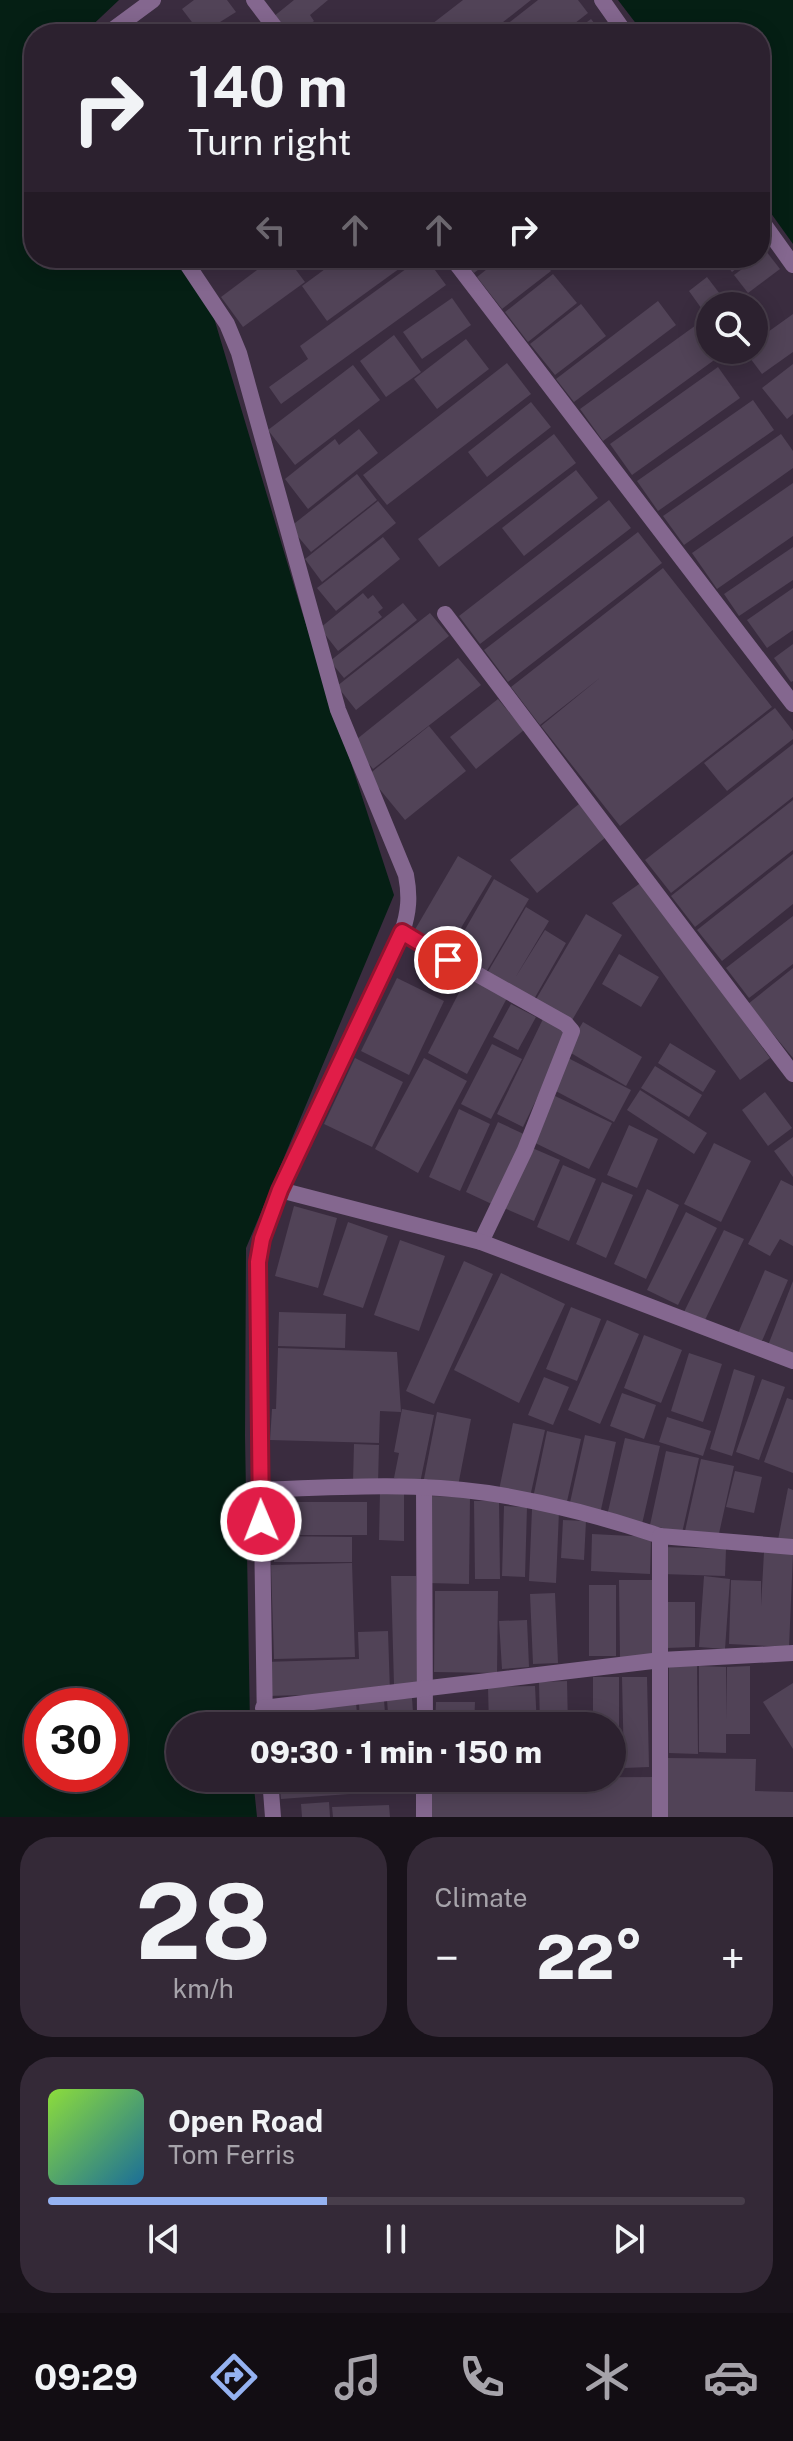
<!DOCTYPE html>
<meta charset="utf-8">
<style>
:root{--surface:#2c212f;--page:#342937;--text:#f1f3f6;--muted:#a6a3aa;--line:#483e4b;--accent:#95b2f1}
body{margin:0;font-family:"Public Sans",sans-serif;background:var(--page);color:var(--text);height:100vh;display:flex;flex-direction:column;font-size:30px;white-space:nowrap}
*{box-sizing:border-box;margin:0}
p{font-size:26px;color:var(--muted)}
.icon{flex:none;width:44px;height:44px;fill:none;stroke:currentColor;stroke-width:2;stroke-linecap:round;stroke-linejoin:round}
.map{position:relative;height:1817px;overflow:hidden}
.panel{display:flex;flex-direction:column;gap:20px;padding:20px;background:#18121a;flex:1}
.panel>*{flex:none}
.top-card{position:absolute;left:24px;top:24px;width:746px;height:244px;border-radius:32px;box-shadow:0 4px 20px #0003,0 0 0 2px var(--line);background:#2c212f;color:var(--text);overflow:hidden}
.fabs{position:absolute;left:696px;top:292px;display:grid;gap:16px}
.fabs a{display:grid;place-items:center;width:72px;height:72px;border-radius:50%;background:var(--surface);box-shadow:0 4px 20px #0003,0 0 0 2px var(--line);font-size:40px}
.speed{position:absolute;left:24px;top:1688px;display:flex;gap:16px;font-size:40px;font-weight:700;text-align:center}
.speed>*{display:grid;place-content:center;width:104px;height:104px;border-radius:50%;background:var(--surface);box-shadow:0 4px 20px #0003,0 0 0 2px var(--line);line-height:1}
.speed .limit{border:12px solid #d22;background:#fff;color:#111}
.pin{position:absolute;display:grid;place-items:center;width:68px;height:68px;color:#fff;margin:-34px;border:4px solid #fff;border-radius:50%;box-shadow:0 2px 8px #0007}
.me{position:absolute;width:88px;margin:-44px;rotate:359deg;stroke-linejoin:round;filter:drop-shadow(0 0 6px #0008)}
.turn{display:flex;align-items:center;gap:28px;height:168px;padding:0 32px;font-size:36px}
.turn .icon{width:104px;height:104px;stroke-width:2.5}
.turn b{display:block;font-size:56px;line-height:68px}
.lanes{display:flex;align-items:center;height:76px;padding:0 32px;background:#0003;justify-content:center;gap:40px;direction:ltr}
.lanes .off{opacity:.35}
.big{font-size:60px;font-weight:800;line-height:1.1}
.panel .card{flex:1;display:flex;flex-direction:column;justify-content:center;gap:12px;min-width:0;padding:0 28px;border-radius:32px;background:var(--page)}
.panel .dial{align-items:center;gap:0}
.dial b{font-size:104px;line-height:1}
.song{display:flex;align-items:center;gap:24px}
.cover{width:96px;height:96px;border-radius:12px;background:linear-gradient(135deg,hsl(90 70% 55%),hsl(200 70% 35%))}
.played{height:8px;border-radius:4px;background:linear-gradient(90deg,var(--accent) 40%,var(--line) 40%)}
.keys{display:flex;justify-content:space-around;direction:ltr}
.heat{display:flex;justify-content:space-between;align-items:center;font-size:44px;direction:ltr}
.panel .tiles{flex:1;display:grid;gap:20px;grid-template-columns:1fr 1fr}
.card:last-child{grid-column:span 2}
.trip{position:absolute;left:166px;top:1712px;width:460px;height:80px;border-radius:40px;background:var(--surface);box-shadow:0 4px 20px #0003,0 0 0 2px var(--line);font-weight:800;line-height:80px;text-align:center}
.menu{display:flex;height:128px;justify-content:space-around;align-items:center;background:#120d13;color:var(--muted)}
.menu .icon{width:56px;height:56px}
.menu .active{color:var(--accent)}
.menu b{font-size:36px;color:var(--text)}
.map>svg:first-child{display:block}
.water{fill:#051f14;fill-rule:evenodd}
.building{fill:#514357}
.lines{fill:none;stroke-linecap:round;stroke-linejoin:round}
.minor{stroke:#84678f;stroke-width:16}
.route-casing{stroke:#92132f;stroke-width:20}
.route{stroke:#e11d48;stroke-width:14}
</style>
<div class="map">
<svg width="793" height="1817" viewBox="0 0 793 1817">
<rect width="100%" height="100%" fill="#3a2c3f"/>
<g class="water">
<path d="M0,0H119L83,34H34V258H177L211,308L302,612L394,895L246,1248L245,1436L250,1726H180V1778H253L257,1817H0ZM42,1706H110V1774H42Z"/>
<polygon points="618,0 793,0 793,244 760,198 760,34 644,34"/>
</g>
<g class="building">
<polygon points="194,0 227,0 236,12 201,34 182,9"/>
<polygon points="294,0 328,0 310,15 314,21 297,34 287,34 273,17"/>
<polygon points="463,0 531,0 488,34 419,34"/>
<polygon points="538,0 578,0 588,13 561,34 505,34 501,29"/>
<polygon points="591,19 603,34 571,34"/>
<polygon points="766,251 780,269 748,293 734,275"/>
<polygon points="273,258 287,258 305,282 243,327 221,297"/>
<polygon points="340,258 414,258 327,321 302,286"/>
<polygon points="421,258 426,258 446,285 281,404 269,387 308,359 300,346"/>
<polygon points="462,258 493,258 474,273"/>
<polygon points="501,258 541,258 551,271 502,309 477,277"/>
<polygon points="547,258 570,258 556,269"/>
<polygon points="721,258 750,258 732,272"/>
<polygon points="553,274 577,303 528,342 505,312"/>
<polygon points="707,277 723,298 704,312 689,291"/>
<polygon points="452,298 471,325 422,359 403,332"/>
<polygon points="658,301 676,325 574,402 556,379"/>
<polygon points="581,304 606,336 555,375 530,344"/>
<polygon points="793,314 793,352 762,374 744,350 754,350 754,342"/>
<polygon points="710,315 710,350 728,350 603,441 580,409"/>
<polygon points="394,335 421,372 386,397 360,361"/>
<polygon points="466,339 489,369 437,409 414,379"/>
<polygon points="507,363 531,394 387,505 363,475"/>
<polygon points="793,364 793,414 787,419 762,388"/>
<polygon points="353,365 380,400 295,465 268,430"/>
<polygon points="718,367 740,398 632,475 610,444"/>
<polygon points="753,400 774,430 658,511 637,481"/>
<polygon points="531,402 551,427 487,477 468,452"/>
<polygon points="359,429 378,453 308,509 285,479 335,439 339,445"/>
<polygon points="554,434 576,463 439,567 418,539"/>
<polygon points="781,434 793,451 793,468 684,545 663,516"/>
<polygon points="576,470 598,498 524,556 502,528"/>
<polygon points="357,474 377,500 311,552 290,527"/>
<polygon points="793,483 793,536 717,589 692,553"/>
<polygon points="609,500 631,528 480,644 459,616"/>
<polygon points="378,501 396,523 322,582 305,559"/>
<polygon points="638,532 662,563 508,682 484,650"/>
<polygon points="383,537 400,559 336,611 317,588"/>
<polygon points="793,547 793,580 739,616 724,594"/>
<polygon points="663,568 772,707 620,826 541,726 601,677 540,725 511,687"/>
<polygon points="793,588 793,630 767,648 747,620"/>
<polygon points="363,593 368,599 373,595 383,608 378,612 382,617 338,651 320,628"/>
<polygon points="403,603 417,620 344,678 330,661"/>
<polygon points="430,613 449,636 356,710 337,686"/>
<polygon points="793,644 793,681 791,682 774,658"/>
<polygon points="458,658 481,685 373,769 352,743"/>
<polygon points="498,699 524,730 476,769 450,737"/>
<polygon points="775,708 793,731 793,739 727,791 704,763"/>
<polygon points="429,726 466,771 405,820 368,775"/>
<polygon points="793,744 793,797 671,893 645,860"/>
<polygon points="793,800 793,850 695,927 671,896"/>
<polygon points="579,804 606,837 537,893 510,860"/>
<polygon points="793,854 793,904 722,961 697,930"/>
<polygon points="458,856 492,876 446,953 413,933"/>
<polygon points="494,879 529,899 485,974 451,954"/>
<polygon points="642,882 770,1058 740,1080 612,903"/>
<polygon points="526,907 549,921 515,978 545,930 566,943 533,1001 486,975"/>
<polygon points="586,914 622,935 571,1022 535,1001"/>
<polygon points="793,916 793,964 749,998 726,968"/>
<polygon points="619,954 659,977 641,1007 602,984"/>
<polygon points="793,968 793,1058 748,1004"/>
<polygon points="467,977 507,998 467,1074 428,1053"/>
<polygon points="397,978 444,1001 409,1075 361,1051"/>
<polygon points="511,1004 536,1017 518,1050 493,1037"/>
<polygon points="543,1019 569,1032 523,1127 497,1114"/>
<polygon points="583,1022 642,1057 626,1086 566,1050"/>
<polygon points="670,1043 716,1071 703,1092 658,1063"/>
<polygon points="492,1044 522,1059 491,1119 461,1104"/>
<polygon points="355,1058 403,1082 372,1147 324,1124"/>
<polygon points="424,1058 467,1081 418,1173 375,1149"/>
<polygon points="568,1058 631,1090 614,1122 552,1089"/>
<polygon points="655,1066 702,1095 689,1117 641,1088"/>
<polygon points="640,1090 707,1133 694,1154 627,1110"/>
<polygon points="765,1092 792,1128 768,1146 742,1110"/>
<polygon points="555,1096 612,1123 589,1169 533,1142"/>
<polygon points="459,1109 490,1124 460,1191 429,1177"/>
<polygon points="498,1122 528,1136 496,1206 466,1192"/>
<polygon points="629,1125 658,1139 637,1188 607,1175"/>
<polygon points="793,1137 793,1177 774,1151"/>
<polygon points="714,1143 751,1161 721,1222 684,1204"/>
<polygon points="530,1147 560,1160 534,1221 504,1208"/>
<polygon points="563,1165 596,1179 569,1241 537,1227"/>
<polygon points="781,1180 793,1186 793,1246 780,1239 770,1256 748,1244"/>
<polygon points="602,1182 633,1195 606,1258 576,1244"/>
<polygon points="647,1189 679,1205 646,1279 614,1264"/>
<polygon points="294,1206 337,1218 318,1288 275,1276"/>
<polygon points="686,1212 717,1228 678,1305 647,1290"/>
<polygon points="348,1222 388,1236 363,1308 323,1295"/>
<polygon points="724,1230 744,1239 704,1322 684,1312"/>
<polygon points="400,1240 445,1256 419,1331 374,1315"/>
<polygon points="464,1261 493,1274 434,1404 406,1391"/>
<polygon points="765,1270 788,1280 759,1348 736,1338"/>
<polygon points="501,1273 565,1304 519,1403 454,1370"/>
<polygon points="793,1281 793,1359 767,1348"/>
<polygon points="571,1307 601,1319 577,1381 546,1369"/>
<polygon points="279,1312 346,1314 345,1348 278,1346"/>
<polygon points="607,1320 639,1334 600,1424 568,1410"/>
<polygon points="644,1335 682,1350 661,1403 624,1388"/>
<polygon points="278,1348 397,1352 401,1412 380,1411 379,1443 270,1440 272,1409 276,1409"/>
<polygon points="689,1353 722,1364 703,1422 671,1411"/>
<polygon points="734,1369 755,1376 732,1456 710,1449"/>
<polygon points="544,1377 569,1387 553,1425 528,1415"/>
<polygon points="762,1379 785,1387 759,1460 736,1452"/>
<polygon points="622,1393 656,1405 644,1439 610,1426"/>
<polygon points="787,1398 793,1400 793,1473 764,1462"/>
<polygon points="402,1409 434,1415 420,1483 394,1478 399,1453 394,1452"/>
<polygon points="437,1412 471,1419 458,1486 424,1479"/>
<polygon points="667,1417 711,1431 703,1456 659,1442"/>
<polygon points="513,1423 545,1430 530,1497 499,1490"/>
<polygon points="547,1431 581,1439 566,1506 533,1498"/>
<polygon points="585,1435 616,1442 600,1514 569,1507"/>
<polygon points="625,1438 660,1446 642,1524 607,1516"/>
<polygon points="354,1444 379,1445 378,1483 353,1482"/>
<polygon points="666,1451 699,1458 682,1533 650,1525"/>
<polygon points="701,1459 734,1466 718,1538 685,1531"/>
<polygon points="735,1471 762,1477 754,1513 726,1507"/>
<polygon points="788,1488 793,1490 793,1543 778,1540"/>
<polygon points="380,1492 404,1492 404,1541 379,1540"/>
<polygon points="428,1496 470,1497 469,1584 427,1583"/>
<polygon points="474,1501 499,1501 500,1579 475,1579"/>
<rect x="274" y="1502" width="93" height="33"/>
<polygon points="504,1506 527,1507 525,1577 502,1576"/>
<polygon points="532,1509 559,1511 556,1583 529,1581"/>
<polygon points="563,1520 586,1521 584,1560 561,1558"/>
<polygon points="592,1534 651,1537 650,1574 591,1571"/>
<polygon points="274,1536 352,1537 352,1562 274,1562"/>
<polygon points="663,1547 726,1549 725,1576 662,1574"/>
<polygon points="764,1552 793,1554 789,1647 729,1644 731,1580 761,1581 761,1606"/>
<polygon points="352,1563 355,1657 274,1659 271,1565"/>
<polygon points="391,1576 416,1576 419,1684 394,1685"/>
<polygon points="704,1576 730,1579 725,1649 699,1647"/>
<polygon points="619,1580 652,1580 653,1658 620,1658"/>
<rect x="589" y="1585" width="27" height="71"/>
<polygon points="435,1591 498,1591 497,1673 434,1672"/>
<polygon points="555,1593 558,1663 533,1664 530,1594"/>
<polygon points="665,1602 695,1602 695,1647 666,1648"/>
<polygon points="527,1620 529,1667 502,1669 499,1621"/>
<polygon points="388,1631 390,1693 265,1696 264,1662 359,1659 358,1632"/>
<polygon points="669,1666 697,1666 698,1754 669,1753"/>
<polygon points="699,1666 726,1667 726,1719 727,1667 750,1666 750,1734 726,1734 726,1753 699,1752"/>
<polygon points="593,1677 619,1677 619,1759 612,1759 612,1726 593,1726"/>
<polygon points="622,1677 647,1677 649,1767 624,1768"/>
<polygon points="567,1681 568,1726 540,1726 539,1682"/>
<polygon points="793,1683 793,1749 763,1702"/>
<polygon points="535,1686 537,1726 489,1726 488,1687"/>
<polygon points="412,1698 414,1726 389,1726 387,1700"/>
<polygon points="384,1700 386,1726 360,1726 359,1702"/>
<polygon points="356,1702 358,1726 275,1726 274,1708"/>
<polygon points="436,1702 475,1702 474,1726 435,1726"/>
<polygon points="666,1758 756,1759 755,1791 793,1792 793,1817 665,1817"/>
<polygon points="657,1777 656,1817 429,1817 429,1778"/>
<polygon points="279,1778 362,1778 363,1793 281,1799"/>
<polygon points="364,1778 390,1778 391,1788 365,1790"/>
<polygon points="392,1778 420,1778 420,1780 393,1782"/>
<polygon points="329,1802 330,1817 302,1817 301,1804"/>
<polygon points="389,1805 390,1817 333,1817 332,1807"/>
</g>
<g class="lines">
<g class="minor">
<polyline points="254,0 280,34"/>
<polyline points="602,0 626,34"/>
<polyline points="107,34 153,0"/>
<polyline points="760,219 793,265"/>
<path d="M183,258L227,324L239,353L338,710L406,875C410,896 409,912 402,932L280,1190L262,1239L258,1262L265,1726"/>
<polyline points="452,258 793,704"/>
<polyline points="445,614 793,1074"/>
<polyline points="402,932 566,1024 572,1031 525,1150 481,1242"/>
<polyline points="280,1190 481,1242 793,1361"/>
<polyline points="424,1487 425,1726"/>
<path d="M261,1490C336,1487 413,1482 488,1493C546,1502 604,1517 660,1536"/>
<polyline points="263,1708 661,1660 793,1653"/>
<polyline points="270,1778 273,1817"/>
<polyline points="424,1817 424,1778"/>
<polyline points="660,1817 660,1536 793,1547"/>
</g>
</g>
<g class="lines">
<defs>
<polyline id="route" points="261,1521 258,1262 262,1239 280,1190 402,932 448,960"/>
</defs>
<use href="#route" class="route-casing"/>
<use href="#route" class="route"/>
</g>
</svg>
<div class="fabs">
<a><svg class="icon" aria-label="search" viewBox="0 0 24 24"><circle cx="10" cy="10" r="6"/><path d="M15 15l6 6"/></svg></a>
</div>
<div class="speed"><div class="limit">30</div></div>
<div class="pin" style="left:448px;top:960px;background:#d93025"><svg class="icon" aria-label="arrive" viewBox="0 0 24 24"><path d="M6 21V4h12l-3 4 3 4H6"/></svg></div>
<svg class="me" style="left:261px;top:1521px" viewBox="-20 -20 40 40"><circle r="17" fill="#e11d48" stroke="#fff" stroke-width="3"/><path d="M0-11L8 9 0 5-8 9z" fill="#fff"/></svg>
<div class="trip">09:30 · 1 min · 150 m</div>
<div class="top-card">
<div class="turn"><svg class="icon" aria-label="right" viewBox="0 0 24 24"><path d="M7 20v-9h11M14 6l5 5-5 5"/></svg><div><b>140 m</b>Turn right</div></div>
<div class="lanes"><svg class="icon off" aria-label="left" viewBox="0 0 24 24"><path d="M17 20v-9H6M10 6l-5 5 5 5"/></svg><svg class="icon off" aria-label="ahead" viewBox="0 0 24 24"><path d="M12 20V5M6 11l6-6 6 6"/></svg><svg class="icon off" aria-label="ahead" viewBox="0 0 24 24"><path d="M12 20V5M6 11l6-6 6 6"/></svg><svg class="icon" aria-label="right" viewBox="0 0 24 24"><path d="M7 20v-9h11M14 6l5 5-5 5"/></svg></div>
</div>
</div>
<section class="panel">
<div class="tiles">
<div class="card dial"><b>28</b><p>km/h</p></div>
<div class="card"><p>Climate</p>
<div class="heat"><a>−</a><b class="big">22°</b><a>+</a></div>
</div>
<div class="card">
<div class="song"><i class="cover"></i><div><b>Open Road</b><p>Tom Ferris</p></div></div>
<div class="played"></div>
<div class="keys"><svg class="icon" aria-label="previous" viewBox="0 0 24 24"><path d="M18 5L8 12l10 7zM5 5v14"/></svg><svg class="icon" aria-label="pause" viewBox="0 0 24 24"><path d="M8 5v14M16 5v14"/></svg><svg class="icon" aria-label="next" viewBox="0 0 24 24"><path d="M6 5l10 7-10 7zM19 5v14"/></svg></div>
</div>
</div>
</section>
<nav class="menu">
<b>09:29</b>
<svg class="icon active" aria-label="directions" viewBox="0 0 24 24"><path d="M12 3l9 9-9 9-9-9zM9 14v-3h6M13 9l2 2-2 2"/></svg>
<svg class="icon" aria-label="music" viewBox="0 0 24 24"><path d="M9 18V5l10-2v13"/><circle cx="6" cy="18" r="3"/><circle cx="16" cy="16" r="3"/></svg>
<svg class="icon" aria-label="phone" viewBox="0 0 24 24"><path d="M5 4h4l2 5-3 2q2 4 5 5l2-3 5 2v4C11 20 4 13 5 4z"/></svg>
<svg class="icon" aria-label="climate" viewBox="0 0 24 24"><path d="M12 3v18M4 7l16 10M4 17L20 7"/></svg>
<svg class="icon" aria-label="car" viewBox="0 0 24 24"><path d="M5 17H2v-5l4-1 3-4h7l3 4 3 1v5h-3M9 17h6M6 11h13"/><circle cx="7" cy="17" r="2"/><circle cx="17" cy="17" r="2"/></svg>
</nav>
